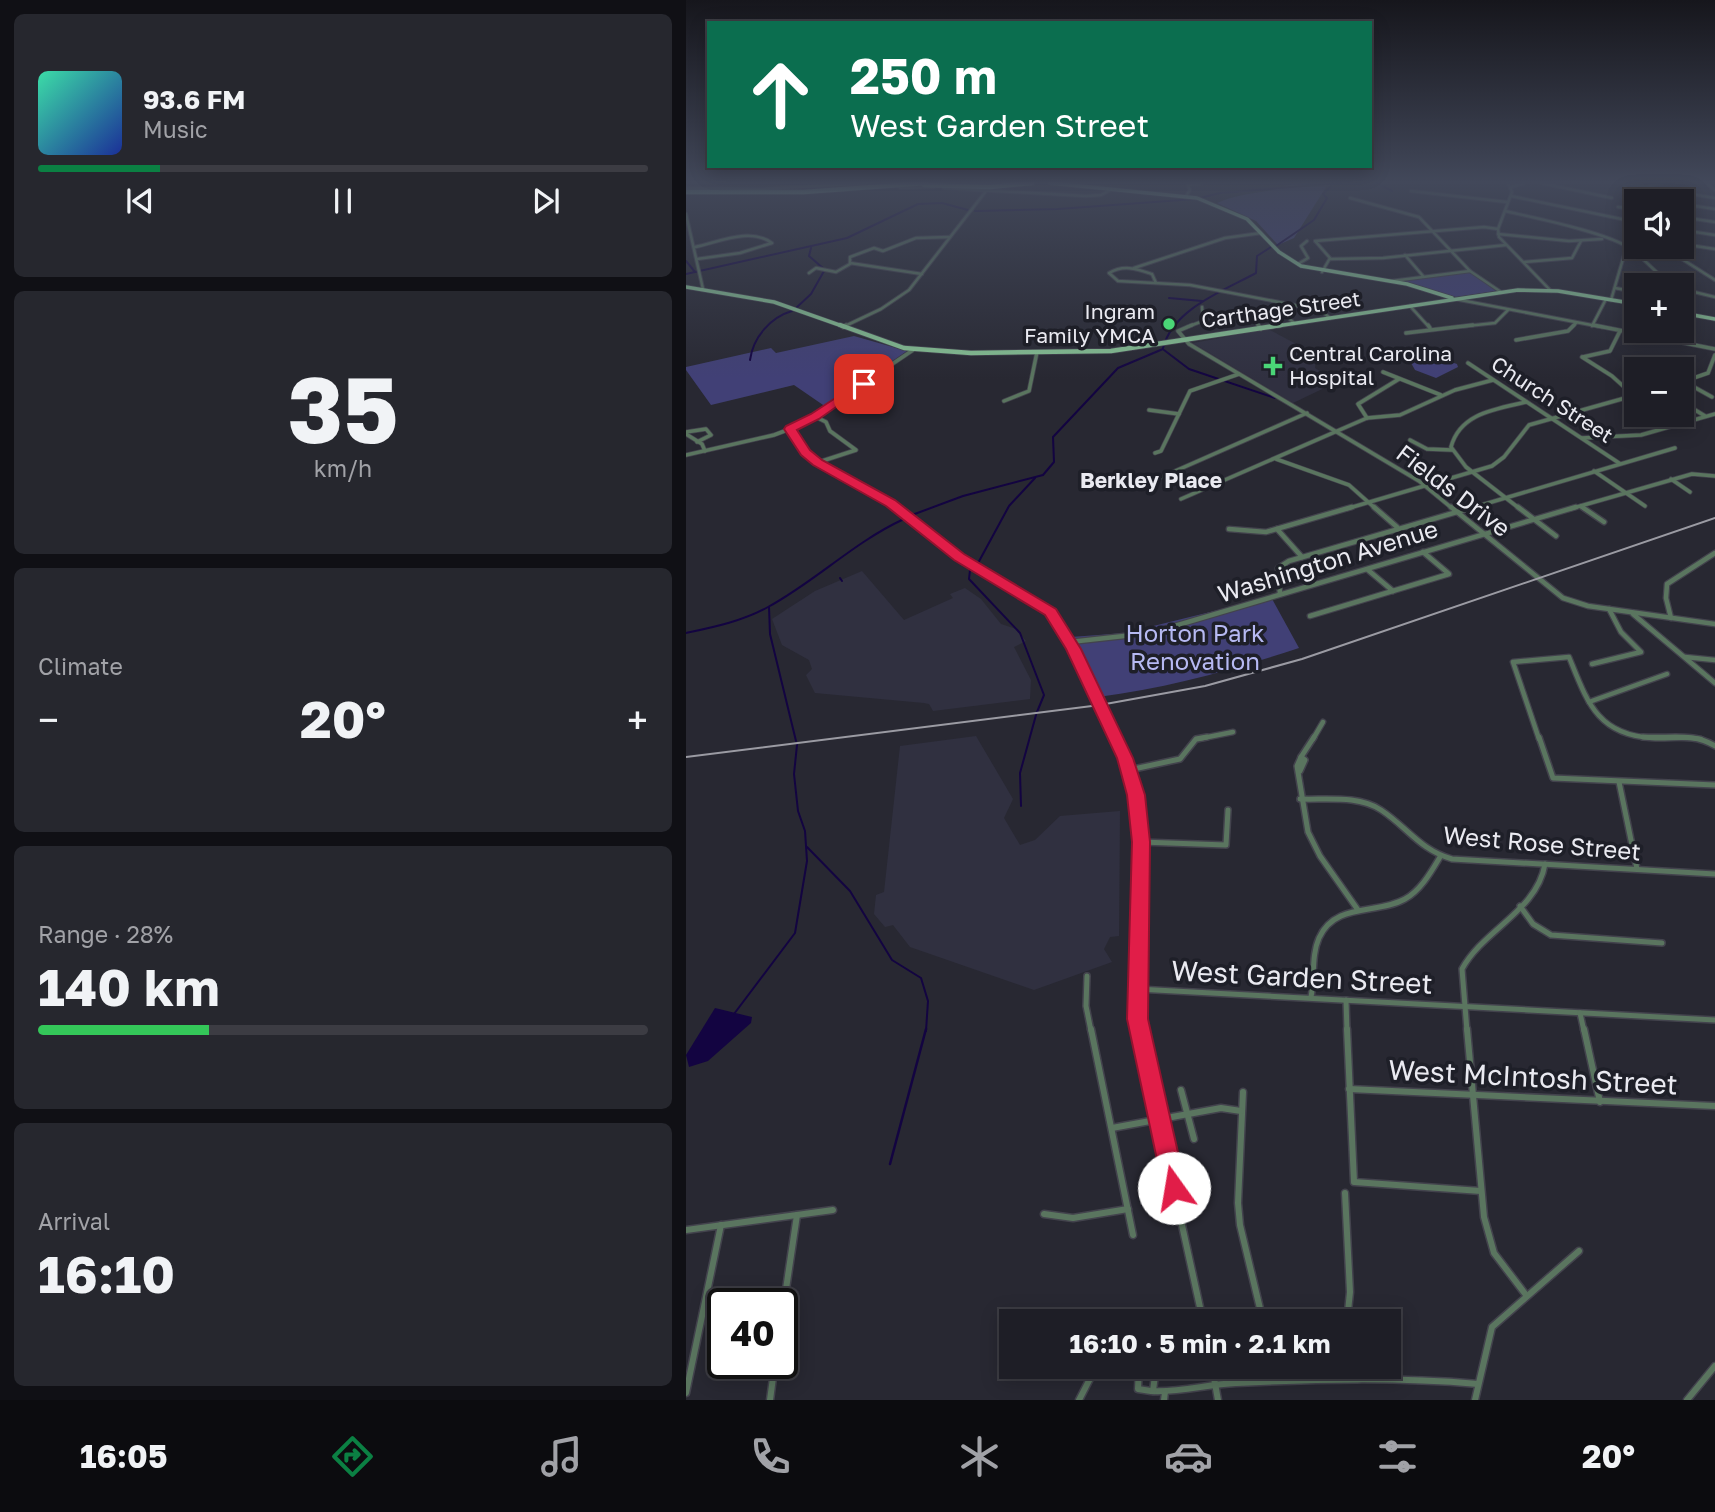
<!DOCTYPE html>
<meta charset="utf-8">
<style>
:root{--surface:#1e1e26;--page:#26272e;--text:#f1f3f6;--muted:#a1a2a7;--line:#3c3c43;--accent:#0b8043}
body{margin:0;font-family:"Golos Text",sans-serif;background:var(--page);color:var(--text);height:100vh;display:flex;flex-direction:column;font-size:26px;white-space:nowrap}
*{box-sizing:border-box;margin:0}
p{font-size:23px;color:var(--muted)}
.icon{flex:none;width:38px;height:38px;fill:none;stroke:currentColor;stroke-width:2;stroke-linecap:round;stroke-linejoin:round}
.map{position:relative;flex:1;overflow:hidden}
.details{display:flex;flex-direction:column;gap:14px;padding:14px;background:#101015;width:686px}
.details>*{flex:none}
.top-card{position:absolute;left:21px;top:21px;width:665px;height:147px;border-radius:0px;box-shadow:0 4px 18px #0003,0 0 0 2px var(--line);background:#0b6e4f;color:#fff;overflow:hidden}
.fabs{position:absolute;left:938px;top:189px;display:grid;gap:14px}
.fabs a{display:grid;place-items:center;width:70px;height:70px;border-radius:0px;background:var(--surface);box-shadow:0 4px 18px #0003,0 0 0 2px var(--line);font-size:35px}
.speed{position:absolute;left:21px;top:1288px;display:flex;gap:14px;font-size:35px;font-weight:700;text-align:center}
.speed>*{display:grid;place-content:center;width:91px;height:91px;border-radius:50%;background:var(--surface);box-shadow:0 4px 18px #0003,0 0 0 2px var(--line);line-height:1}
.speed .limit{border:4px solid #111;border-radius:10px;background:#fff;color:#111}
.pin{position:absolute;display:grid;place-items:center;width:60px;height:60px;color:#fff;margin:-30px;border-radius:14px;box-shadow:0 4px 10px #0006}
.me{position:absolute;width:77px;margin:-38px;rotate:347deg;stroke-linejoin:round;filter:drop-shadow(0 0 5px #0008)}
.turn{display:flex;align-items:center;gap:24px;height:147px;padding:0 28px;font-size:32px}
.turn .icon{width:91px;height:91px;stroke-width:2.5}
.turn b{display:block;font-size:49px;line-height:60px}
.big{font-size:52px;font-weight:700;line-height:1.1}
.details .card{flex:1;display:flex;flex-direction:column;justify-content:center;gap:10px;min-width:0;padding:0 24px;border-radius:10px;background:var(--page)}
.details .dial{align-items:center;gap:0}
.dial b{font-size:91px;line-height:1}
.song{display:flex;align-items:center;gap:21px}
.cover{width:84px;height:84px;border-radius:10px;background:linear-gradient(135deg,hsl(160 70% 55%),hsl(230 70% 35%))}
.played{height:7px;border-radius:4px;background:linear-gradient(90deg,var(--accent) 20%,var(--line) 20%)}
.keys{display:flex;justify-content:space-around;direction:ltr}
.heat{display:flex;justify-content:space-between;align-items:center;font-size:38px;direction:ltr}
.charge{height:10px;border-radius:5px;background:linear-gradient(90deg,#34c759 28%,var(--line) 0)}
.trip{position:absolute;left:313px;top:1309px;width:402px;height:70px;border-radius:0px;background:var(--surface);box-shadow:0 4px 18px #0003,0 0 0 2px var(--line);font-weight:700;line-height:70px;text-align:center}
.menu{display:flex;height:112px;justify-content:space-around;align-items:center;background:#0c0c0f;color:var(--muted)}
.menu .icon{width:49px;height:49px}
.menu .active{color:var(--accent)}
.menu b{font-size:32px;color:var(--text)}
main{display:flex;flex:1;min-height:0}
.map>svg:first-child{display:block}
.built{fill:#303040}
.green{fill:#414076}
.water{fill:#130441}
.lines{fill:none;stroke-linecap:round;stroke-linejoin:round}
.stream-far1{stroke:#130441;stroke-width:2}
.stream{stroke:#130441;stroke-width:2.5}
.minor-far4-casing{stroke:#43434d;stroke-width:4.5}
.minor-far3-casing{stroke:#43434d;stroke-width:5}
.minor-far2-casing{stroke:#43434d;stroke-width:7}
.minor-far1-casing{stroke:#43434d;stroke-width:8}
.minor-casing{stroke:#43434d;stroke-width:9}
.major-far1-casing{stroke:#43434d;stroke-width:5}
.major-casing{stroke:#43434d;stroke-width:6}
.highway-casing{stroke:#43434d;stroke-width:6}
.minor-far4{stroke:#5a755f;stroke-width:2.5}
.minor-far3{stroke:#5a755f;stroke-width:3.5}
.minor-far2{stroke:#5a755f;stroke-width:4.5}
.minor-far1{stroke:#5a755f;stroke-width:5}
.minor{stroke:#5a755f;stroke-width:6}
.major-far1{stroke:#87c294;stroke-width:3.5}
.major{stroke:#87c294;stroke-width:4.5}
.highway{stroke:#99e0a8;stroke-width:4.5}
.rail{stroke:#9b9ba3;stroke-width:2}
.route{fill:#e11d48;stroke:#92132f;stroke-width:2}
.poi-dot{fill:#4ad677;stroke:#1e1f28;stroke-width:2.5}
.labels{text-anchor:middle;stroke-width:7;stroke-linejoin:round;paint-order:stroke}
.far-street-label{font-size:21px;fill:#eaeaf1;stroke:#1e1f28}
.far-poi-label{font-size:21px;fill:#eaeaf1;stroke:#1e1f28;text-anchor:end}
.far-neighbourhood-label{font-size:21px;font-weight:bold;fill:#eaeaf1;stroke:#1e1f28}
.street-label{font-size:24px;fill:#eaeaf1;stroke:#1e1f28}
.park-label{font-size:24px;fill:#b6b9f2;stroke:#1e1f28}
.near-street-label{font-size:28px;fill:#eaeaf1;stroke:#1e1f28}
</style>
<main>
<section class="details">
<div class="card">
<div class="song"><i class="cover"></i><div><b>93.6 FM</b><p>Music</p></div></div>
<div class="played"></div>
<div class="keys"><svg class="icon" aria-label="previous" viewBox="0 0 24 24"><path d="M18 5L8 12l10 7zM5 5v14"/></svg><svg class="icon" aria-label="pause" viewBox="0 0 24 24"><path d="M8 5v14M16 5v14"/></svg><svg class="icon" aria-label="next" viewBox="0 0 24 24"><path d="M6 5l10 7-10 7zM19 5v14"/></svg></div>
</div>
<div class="card dial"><b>35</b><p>km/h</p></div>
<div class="card"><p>Climate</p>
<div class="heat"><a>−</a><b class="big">20°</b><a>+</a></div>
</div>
<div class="card"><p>Range · 28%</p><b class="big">140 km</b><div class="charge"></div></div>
<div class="card"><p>Arrival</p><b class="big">16:10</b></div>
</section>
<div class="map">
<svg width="1029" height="1400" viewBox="0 0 1029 1400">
<rect width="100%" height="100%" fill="#282832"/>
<g class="built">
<polygon points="582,329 627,353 630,358 629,368 651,382 607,403 507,343"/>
<polygon points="176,571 218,620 267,598 264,594 279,588 295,599 315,624 330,629 340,641 328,647 345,680 344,699 247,711 243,704 238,703 129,693 120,675 126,669 123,660 96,645 86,619 129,591"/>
<polygon points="290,736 327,799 318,818 334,845 349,840 374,816 434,811 433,936 424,937 418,949 426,962 348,990 224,947 207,925 199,927 188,914 190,895 198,892 214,746"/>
</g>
<g class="green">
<path d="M607,183H651L640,187L608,238L592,245L570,221L531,203C556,191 582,195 607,183Z"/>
<polygon points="784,272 810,291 770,297 713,281"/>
<polygon points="168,336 221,351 140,407 108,385 25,405 0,370 0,367 85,348 90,353"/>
<polygon points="738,353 771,364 772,367 750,378 729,370 724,361"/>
<path d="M585,597L613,648C546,670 481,688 412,697L385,637L439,633Z"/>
</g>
<polygon class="water" points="29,1008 66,1017 65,1023 22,1061 3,1067 0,1055"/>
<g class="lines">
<g class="stream-far1">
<polyline points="691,183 706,191"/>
<polyline points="514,198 534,193 655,183"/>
<polyline points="289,211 372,209 509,199"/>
<polyline points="590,246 628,220 641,198 637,194 645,186"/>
<polyline points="125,248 123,256 138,269"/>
<polyline points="0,261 9,272"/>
<polyline points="0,274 161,238 232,204 256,203 282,210"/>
<polyline points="483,298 516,301"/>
<polyline points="110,308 125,294 138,271"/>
<path d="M477,348C487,309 537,291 570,273L571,256L585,247"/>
<polyline points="478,350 503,369 589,398"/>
<path d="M64,360C67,337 85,317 106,311"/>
<polyline points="226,515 277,496 357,475 368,462 367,437 432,368 477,349"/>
<polyline points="291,565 323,506 349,478"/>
<polyline points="284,570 283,579 334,633 358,695 351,712"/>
<polyline points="154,578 156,581"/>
<polyline points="83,607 84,634 110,741"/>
<path d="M0,633C28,627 57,621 82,607C130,581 168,542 218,519"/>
<polyline points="335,806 334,773 350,715"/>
<polyline points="121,847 164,891 206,960 235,978 242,1001 240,1031"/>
<polyline points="48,1014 109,933 121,861 119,831 112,811 108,774 111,745"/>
</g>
<polyline class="stream" points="204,1164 240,1029"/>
<defs>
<g id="minor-far4">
<polyline points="822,183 826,192 812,229 813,237 865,291"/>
<polyline points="855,183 926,198"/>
<polyline points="937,183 944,196 978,201"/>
<polyline points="938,183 1029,198"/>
<polyline points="1021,183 1029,190"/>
<polyline points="502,185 516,183"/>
<polyline points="963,185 977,183"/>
<polyline points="825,187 838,183"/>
<polyline points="0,188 76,189 185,183"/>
<polyline points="214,188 248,187"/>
<polyline points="257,188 400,196 415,195 426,189"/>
<polyline points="725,191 821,202"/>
<polyline points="500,196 504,190 501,183"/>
<polyline points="825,196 950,222"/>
<polyline points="664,198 733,217 784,271 815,292"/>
<polyline points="996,204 1029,209"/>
<polyline points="932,207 950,209"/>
<path d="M819,211C849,218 923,233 945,249C960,260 971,275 987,285"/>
<polyline points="0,214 17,289"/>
<polyline points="996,217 1029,222"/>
<polyline points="996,230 1029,235"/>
<polyline points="812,234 883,241 916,239"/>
<polyline points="629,241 798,227 812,229"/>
<polyline points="630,242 644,258 636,272"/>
<polyline points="996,244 1029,249"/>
<path d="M9,247C33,242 64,227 86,243L54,253L11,259"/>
<polyline points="977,247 1029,280"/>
<polyline points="719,255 737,276"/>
<polyline points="644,259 697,258 820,245"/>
<polyline points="838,262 886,258 895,241"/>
<polyline points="164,263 236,274"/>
<polyline points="612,264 622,258 615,246 621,241"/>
<polyline points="448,268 539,238 575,233"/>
<polyline points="123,273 130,268 150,272 164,264 164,257 188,248 197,251 230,238 263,237"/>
<polyline points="706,281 784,271"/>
<path d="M470,283L466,274C451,269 438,264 423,273L432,281L504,285L634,310L644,318"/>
<polyline points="929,288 950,292"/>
<polyline points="996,289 1029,297"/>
<polyline points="769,299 916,327"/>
<polyline points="925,300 939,252 950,243"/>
<polyline points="724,306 743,327"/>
<polyline points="906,326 920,299"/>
<polyline points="157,327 195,309 223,290 300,191"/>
<polyline points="501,327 517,321 516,307"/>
<path d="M574,327L565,315C581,303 595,310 608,323"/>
<polyline points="771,327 809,323 822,310"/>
<polyline points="886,327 890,323"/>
</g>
<g id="minor-far3">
<polyline points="506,325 492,331 503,344 733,481 767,509"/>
<polyline points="572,325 575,329"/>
<polyline points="742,325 744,328"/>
<polyline points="907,325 1029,349"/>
<polyline points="157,327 160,325"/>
<polyline points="720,333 787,325"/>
<polyline points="830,340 882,331 888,325"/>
<polyline points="896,357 926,376 947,395"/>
<polyline points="897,357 924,351 934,331"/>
<polyline points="782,363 933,463"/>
<polyline points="950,366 952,369"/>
<polyline points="697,372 755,395"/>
<polyline points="996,382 1022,373 1029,355"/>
<polyline points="999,382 1026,397"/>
<polyline points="318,401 343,391 351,352"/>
<polyline points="996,402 1019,416"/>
<polyline points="463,410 493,414"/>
<polyline points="978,415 993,424"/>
<polyline points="130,417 140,422 144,431 170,450 133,462"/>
<polyline points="681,418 672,404 713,379"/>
<polyline points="104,429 119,453 132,463 210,509"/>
<polyline points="0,432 20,429 25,435 11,442"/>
<polyline points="0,434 16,444 19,451"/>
<polyline points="896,438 955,435 1029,414"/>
<polyline points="724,440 741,449 766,450"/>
<polyline points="469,453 475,451 504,391 553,374"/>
<polyline points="0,455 88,435 117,424 227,350"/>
<polyline points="590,459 663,485 690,509"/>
<polyline points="908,471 959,506"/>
<polyline points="985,479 1004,492"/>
<polyline points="462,483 621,413"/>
<polyline points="495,499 681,418 714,415 769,390 807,380"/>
<polyline points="895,506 899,509"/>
<polyline points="660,509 806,466 818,457 843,425 950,395"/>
<polyline points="782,509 989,448"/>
<path d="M834,509L780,467L765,447C774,413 810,409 840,402"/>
<polyline points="884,509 1006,474 1029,476"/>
</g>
<g id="minor-far2">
<polyline points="208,507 273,557 364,612 388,649 430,739"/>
<polyline points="688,507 711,527"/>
<polyline points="765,507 877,598 902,606 1029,624"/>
<polyline points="832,507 870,536"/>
<polyline points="896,507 918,522"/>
<polyline points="543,529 580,532 666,507"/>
<polyline points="591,529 616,557"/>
<polyline points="737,552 762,573"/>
<polyline points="682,570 707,591"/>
<polyline points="594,594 592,568 603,561 788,507"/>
<polyline points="947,614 1029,683"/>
<polyline points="624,616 763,574"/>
<polyline points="985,618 980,598 981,584 1029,553"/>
<polyline points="384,642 465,633 890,507"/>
<polyline points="999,657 1029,660"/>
<polyline points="906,664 955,652 935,632 923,609"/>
<polyline points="903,702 981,674"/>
<polyline points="512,739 547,732"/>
<polyline points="627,739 637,722"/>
<path d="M853,739L827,662L883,657C901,701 911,735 966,738C982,739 998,736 1015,739"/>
</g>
<g id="minor-far1">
<polyline points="429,737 443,770 454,816 451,1019 454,1031"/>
<polyline points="853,737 867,778 1029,785"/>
<path d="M957,737C982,739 1007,732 1029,746"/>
<polyline points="615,757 628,737"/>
<polyline points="443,770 494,759 510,739 521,737"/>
<polyline points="614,771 619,760 615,757 611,766 622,832 634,856 672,910"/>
<polyline points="933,782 951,869"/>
<path d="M614,799C640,800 672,795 695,810C721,827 734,850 766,859L1029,874"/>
<polyline points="455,842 540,845 542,810"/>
<polyline points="834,906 847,924 865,935 976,943"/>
<polyline points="401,976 400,1006 405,1031"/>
<polyline points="451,989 1029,1020"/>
<path d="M625,997C629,978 625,956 633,938C649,902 691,915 719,899C735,890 745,872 754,857"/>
<polyline points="660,1000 661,1031"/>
<polyline points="894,1013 898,1031"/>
<path d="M781,1031L776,969C798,929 851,911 859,864"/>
</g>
<g id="minor">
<polyline points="405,1029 447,1235"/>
<polyline points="453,1029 517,1321"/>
<polyline points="661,1029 668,1182 795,1191"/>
<polyline points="781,1029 798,1217 808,1253 840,1295"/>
<polyline points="898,1029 914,1102"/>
<polyline points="663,1089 1029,1106"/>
<polyline points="495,1090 508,1139"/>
<polyline points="557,1092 552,1203 554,1225 577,1321"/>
<polyline points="426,1128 535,1108 555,1111"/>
<polyline points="659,1193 664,1292 661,1321"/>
<polyline points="358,1214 387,1218 442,1209"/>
<polyline points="0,1230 147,1210"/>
<polyline points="96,1316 111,1215"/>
<path d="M453,1367L452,1389L465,1391C494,1393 521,1384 550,1383C631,1379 711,1377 792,1384"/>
<polyline points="526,1367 532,1400"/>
<polyline points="467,1391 470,1367"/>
<polyline points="0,1393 35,1225"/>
<polyline points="84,1400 89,1363"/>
<polyline points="393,1400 410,1367"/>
<polyline points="478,1400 479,1392"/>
<polyline points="789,1400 806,1327 893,1251"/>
<polyline points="1001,1400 1029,1366"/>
</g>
<g id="major-far1">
<polyline points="364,183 511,198 561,219 593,252 615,266 721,284 766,298"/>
<polyline points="0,287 88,302 159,327"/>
<polyline points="996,313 1029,319"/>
<polyline points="584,327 832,290 872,291 950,304"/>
</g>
<polyline id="major" points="154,325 218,348 285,353 425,351 595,325"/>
<g id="highway">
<polyline points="238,185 304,187 346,183"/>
<polyline points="0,192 118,192 241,183"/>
</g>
</defs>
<use href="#minor-far4" class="minor-far4-casing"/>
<use href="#minor-far3" class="minor-far3-casing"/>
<use href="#minor-far2" class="minor-far2-casing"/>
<use href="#minor-far1" class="minor-far1-casing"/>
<use href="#minor" class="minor-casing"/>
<use href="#major-far1" class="major-far1-casing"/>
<use href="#major" class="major-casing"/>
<use href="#highway" class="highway-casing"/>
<use href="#minor-far4" class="minor-far4"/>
<use href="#minor-far3" class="minor-far3"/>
<use href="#minor-far2" class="minor-far2"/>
<use href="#minor-far1" class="minor-far1"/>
<use href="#minor" class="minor"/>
<use href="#major-far1" class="major-far1"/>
<use href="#major" class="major"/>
<use href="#highway" class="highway"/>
<polyline class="rail" points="0,757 414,705 519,686 616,659 1029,518"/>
</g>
<linearGradient id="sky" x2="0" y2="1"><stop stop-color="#16161c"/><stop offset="0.48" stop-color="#42485a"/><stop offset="1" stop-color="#42485a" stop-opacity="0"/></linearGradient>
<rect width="1029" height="379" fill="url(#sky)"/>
<polygon class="route" points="174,382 183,384 133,419 111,430 124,450 136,460 209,500 278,554 370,609 395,649 447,758 459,795 464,842 462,1019 500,1188 497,1196 488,1200 480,1196 477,1188 441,1019 446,842 441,795 431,758 380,649 359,615 268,560 200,506 127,465 115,455 98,429 100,426 125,414"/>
<g class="poi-dot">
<circle cx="483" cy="324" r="7"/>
<path d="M583.5 355.5h7v7h7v7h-7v7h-7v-7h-7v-7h7z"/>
</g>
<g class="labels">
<g class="far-street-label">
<text transform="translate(595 310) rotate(-8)" y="7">Carthage Street</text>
<text transform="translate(866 400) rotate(33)" y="7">Church Street</text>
</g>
<g class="far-poi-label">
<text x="469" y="319">Ingram<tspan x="469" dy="24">Family YMCA</tspan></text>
<text x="603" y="361" text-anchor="start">Central Carolina<tspan x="603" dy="24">Hospital</tspan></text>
</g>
<g class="far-neighbourhood-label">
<text x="465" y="488">Berkley Place</text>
</g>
<g class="street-label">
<text transform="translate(767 491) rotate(37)" y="8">Fields Drive</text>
<text transform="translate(642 562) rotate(-17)" y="8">Washington Avenue</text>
<text transform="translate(856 844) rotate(5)" y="8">West Rose Street</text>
</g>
<g class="park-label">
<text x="509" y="642">Horton Park<tspan x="509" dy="28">Renovation</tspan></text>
</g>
<g class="near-street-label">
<text transform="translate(616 977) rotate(3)" y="10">West Garden Street</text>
<text transform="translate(847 1077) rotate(3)" y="10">West McIntosh Street</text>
</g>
</g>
</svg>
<div class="fabs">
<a><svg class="icon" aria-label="sound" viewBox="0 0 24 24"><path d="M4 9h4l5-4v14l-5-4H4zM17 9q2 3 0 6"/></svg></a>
<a>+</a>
<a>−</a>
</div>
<div class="speed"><div class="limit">40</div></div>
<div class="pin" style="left:178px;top:384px;background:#d93025"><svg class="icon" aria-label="arrive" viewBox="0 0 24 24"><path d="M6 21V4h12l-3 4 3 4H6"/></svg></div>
<svg class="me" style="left:488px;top:1188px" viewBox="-20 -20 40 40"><circle r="19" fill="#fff"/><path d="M0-13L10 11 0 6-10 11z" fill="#e11d48"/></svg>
<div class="trip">16:10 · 5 min · 2.1 km</div>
<div class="top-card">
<div class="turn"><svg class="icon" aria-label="ahead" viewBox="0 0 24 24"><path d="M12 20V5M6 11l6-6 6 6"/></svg><div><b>250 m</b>West Garden Street</div></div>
</div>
</div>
</main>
<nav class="menu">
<b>16:05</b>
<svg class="icon active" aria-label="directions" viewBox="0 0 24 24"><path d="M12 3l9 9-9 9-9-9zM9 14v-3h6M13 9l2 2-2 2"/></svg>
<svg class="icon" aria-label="music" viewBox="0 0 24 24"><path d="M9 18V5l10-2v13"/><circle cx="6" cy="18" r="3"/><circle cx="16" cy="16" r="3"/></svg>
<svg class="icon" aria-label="phone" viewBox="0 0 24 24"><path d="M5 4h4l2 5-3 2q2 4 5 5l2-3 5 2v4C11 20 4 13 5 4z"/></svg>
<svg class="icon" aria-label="climate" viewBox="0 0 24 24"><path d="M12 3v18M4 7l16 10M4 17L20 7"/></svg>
<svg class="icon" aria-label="car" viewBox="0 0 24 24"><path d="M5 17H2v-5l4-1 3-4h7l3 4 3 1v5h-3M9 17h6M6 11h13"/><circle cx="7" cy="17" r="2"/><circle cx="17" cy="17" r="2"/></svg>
<svg class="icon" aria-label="filters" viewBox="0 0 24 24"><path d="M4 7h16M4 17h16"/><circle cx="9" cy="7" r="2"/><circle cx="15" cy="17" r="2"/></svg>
<b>20°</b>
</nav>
